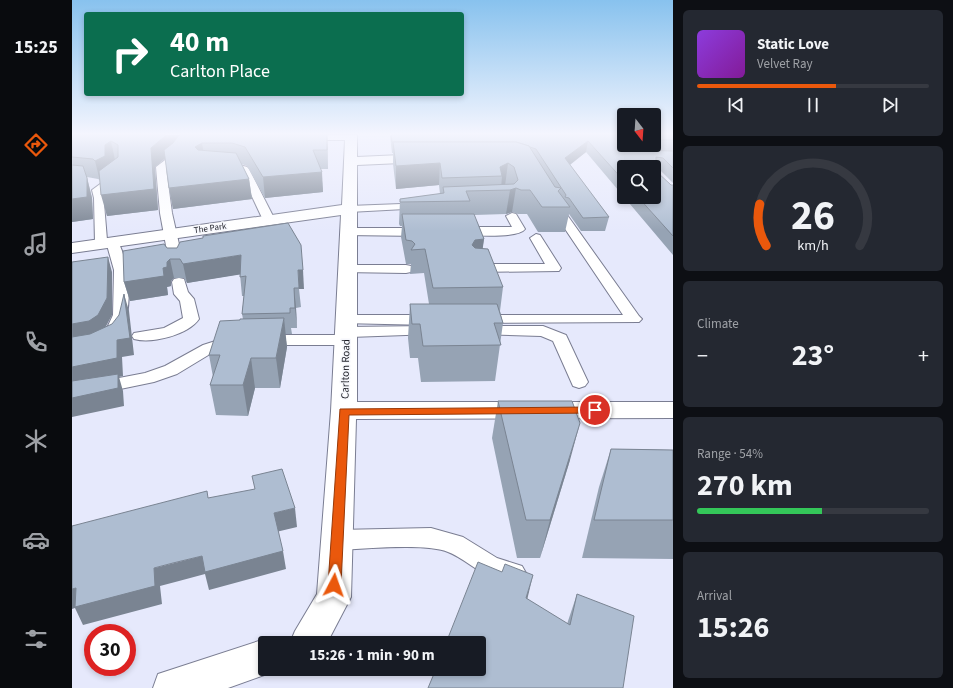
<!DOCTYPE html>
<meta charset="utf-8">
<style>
:root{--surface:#171b24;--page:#242831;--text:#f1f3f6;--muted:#9ea1a6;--line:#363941;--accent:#ea580c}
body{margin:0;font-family:"Source Sans 3",sans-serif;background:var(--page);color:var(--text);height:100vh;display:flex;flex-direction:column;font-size:15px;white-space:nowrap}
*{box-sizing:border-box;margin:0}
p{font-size:13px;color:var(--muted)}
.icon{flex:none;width:22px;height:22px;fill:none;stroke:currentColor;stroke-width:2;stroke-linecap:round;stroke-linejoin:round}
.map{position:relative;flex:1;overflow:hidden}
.side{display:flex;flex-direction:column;gap:10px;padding:10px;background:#0d0f14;width:280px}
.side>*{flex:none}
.guide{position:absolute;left:12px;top:12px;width:380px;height:84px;border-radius:4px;box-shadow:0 2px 6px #0003;background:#0b6e4f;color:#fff;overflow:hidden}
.needle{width:26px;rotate:163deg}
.controls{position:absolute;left:545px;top:108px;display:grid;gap:8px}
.controls a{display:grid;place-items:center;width:44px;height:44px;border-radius:4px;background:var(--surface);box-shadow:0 2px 6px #0003;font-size:20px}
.speed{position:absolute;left:12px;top:624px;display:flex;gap:8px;font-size:20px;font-weight:700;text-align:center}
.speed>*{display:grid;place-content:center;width:52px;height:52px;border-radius:50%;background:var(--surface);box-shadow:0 2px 6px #0003;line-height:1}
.speed .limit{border:6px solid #d22;background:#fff;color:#111}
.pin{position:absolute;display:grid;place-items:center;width:34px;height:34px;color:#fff;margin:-17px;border:2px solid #fff;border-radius:50%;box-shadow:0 1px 4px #0007}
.me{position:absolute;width:44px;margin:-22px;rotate:4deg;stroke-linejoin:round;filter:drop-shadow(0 0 3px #0008)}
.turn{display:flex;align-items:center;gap:14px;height:84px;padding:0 20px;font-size:18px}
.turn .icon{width:52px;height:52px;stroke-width:2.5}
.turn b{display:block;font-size:28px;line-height:34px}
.big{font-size:30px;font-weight:700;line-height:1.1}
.side .tile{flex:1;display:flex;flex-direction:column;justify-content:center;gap:6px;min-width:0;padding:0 14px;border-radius:6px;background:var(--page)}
.side .dial{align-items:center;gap:0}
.dial svg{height:104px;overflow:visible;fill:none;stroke:var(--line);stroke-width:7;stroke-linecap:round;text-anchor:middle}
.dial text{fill:var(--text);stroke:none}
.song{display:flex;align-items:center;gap:12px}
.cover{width:48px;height:48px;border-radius:6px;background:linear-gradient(135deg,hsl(270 70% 55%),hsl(290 70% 35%))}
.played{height:4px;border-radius:2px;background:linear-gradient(90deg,var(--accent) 60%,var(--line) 60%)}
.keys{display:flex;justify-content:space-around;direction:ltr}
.heat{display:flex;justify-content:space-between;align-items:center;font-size:22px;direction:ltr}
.charge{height:6px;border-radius:3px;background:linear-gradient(90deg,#34c759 54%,var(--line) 0)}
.trip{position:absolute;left:186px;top:636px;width:228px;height:40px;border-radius:4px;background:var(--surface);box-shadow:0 2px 6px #0003;font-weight:700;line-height:40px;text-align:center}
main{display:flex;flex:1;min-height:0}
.tab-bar{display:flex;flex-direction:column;width:72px;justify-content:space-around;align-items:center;background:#090b0e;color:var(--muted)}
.tab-bar .icon{width:28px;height:28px}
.tab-bar .on{color:var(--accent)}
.tab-bar b{font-size:18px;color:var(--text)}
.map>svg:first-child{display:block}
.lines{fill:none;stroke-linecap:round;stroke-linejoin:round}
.lane-casing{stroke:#7a7d92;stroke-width:2}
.street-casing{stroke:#7a7d92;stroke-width:2}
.lane{fill:#fff;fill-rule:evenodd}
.street{fill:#fff;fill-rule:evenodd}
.wall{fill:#96a3b4;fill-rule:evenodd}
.shaded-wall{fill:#7a8492}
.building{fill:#aebdd1;stroke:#7a8492}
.route{fill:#ea580c;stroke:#983908}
.labels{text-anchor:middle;stroke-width:3;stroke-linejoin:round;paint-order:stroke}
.far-street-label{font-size:9px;fill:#1f2028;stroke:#f6f7fc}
.street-label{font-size:11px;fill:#1f2028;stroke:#f6f7fc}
</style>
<main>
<nav class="tab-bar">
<b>15:25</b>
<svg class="icon on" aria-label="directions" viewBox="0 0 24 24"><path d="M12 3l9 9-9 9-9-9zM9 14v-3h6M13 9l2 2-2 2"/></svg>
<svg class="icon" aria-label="music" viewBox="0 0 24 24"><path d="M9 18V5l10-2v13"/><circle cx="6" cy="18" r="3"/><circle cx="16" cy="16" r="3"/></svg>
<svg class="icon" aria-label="phone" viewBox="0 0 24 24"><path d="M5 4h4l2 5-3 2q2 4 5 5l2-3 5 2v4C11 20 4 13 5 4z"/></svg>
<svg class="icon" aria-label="climate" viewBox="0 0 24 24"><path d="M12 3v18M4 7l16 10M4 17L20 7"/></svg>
<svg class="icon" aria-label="car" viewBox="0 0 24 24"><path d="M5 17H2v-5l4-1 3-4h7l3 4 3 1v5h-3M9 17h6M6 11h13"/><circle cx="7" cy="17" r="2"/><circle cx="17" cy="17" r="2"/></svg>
<svg class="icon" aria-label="filters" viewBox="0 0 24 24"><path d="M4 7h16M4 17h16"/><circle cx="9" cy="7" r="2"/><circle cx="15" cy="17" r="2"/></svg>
</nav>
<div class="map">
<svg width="601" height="688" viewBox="0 0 601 688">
<rect width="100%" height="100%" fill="#e6e9fc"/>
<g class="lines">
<defs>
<g id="lane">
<polygon points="108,144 113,147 103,161 94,168 100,213 111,262 109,265 99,265 97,262 88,213 84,167 97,157 105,145"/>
<polygon points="164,164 175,167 177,169 203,220 201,222 193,222 191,220 168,171 159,167"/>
<path d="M44,171L48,172L49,177L31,191L35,240L40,238L44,239C58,259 62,312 48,331H38L35,328L41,315L42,270L35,245L29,248L23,244L22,198L20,190L39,176L40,172Z"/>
<polygon points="329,204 335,207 333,209 277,212 271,209 277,206"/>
<polygon points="489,211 493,212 567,316 570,319 567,322 404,323 401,320 404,317 409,315 551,315 483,214"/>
<path d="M440,213L444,214L453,229C446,239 400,235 387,235L381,231L387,227H440L434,216Z"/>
<polygon points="276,228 350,228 356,232 350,236 272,235 270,232"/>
<polygon points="464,234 468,235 489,268 487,271 406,272 401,271 399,268 401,265 406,264 473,264 458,238"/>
<polygon points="275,265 334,265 339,266 341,269 339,272 334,273 270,272 268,269 270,266"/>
<path d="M107,278L112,279L116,292L122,299L127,319C116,335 80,344 62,339L60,336L62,333L92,328L111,318L108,301L102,294L100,282L102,279Z"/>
<polygon points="273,315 358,315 363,317 366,320 363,323 358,325 268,323 265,320 268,317"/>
<polygon points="357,326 362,328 365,331 362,334 278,337 281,340 279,343 273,345 192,345 186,343 184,340 186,337 192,335 267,335 265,332 267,329 273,327"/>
<polygon points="409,326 471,326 494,335 516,382 513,386 507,388 501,386 481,341 469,336 404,334 401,331 404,328"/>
<polygon points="159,336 165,338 167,341 165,344 143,351 105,374 82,382 0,399 0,387 73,373 93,366 131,345"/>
<path d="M359,528L391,537L425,558L450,566L454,573L450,580C422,591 400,561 376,552C353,543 293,549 266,550L258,547L255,540L258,533L266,530Z"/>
</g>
<g id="street">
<polygon points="232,135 285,135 285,157 351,154 358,158 351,162 285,165 285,402 601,402 601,418 284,419 279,597 255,643 218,643 223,631 245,594 259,411 269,215 0,253 0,243 270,205 273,140 237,140 233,139"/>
<polygon points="193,639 203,643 193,643 193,669 206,670 156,688 81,688 86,674"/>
</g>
</defs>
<use href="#lane" class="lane-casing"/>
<use href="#street" class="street-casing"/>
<use href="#lane" class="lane"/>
<use href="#street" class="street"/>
</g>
<g class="wall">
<polygon points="0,135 255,135 256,169 249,169 251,192 193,198 175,166 170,164 177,179 180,199 101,209 97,188 93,158 83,167 86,210 35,216 28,180 26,179 15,177 20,198 21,219 0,222"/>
<path d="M318,135H552V145H582V135H601V183L588,170L584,169V171L599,185H601V255L514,152L498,165L537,217L533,231H509L497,214L493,232H466L455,214H446L440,212L434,214L402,215L412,239L410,249L431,287L428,311L431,323L423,381L349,382L346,358H338L336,338L338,304H357L352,273L338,274L339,264H334L329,237L330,226H328L327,224L328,199L368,194L367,185L324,189L321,164V153H320ZM552,167L582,197H552Z"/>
<polygon points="95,248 232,289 227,289 229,307 224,308 225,328 219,328 220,334 213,334 215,347 208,388 183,388 176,416 144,415 138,385 141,377 137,355 168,320 171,319 170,314 172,296 170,296 168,274 115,283 112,278 102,278 99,281 99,286 95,287 96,295 58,301 52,282"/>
<polygon points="426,401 498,460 468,558 445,558 420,438"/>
<polygon points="539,449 601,450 601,559 510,558 527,487"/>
<polygon points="505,594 551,688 455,599 495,624"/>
</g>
<g class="shaded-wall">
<polygon points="94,135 106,135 108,143 96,156 83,167 86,210 35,216 29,195 79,148"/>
<polygon points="255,135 256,169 255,150"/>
<polygon points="39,141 43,160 28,181 23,161 33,145"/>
<polygon points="516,141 514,152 491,170 493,158"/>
<polygon points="130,143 133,162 123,147"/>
<polygon points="559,145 566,145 565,152 560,153"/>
<polygon points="368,163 367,185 324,189 324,166"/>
<polygon points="436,163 433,186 429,188 430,176 428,167"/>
<polygon points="250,172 251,192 193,198 191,177"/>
<polygon points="15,178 20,198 21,219 0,222 0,199"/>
<polygon points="177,179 180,199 101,209 97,188"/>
<polygon points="444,188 440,212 434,214 438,190"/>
<polygon points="412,239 409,262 400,245 403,240"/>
<polygon points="169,255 171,274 115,283 111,264"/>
<polygon points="36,257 40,272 40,315 31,332 0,343 0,324"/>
<polygon points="98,259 102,278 99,281 99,286 95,287 96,295 58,301 52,282 91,268"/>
<polygon points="226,270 231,270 232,289 227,289"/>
<polygon points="222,288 224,308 225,328 223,308"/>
<polygon points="52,294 57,311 62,355 50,357 51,376 47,377 51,391 52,406 0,417 0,367 45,340"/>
<polygon points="212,318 215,347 208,388 204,358"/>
<polygon points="179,358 183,388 176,416 171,385"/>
<polygon points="508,423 498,460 468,558 478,520"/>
<polygon points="223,508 225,527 204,532 202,513"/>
<polygon points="211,551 214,569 137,590 133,574 107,581 88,586 90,604 11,625 3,608 0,609 0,589 130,556"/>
<polygon points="461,575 452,613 454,598"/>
</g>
<g class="building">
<polygon points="0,135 94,135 92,137 79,148 82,189 29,195 27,171 46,157 46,145 39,141 33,145 33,156 23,161 21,159 0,157"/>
<polygon points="107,135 255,135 255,150 241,150 250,172 191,177 173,147 160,143 130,143 123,147 126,150 164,153 177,179 97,188 92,150 101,143"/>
<polygon points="319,135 552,135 552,145 559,145 563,150 601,151 601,168 591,158 584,157 584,171 599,185 601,185 601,236 566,197 582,197 582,167 552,167 552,181 516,141 493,158 537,217 511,218 497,198 493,197 494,195 464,149 458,147 457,146 444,142 320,142"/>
<rect x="582" y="135" width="19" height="5"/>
<polygon points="321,142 444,142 457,146 483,187 489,188 486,191 498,207 470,207 458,190 449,190 444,188 438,190 394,191 398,201 328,202 328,199 372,193 371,187 442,184 446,180 442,167 436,163 428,167 430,176 370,178 368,163 324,166"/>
<polygon points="0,165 11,166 15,178 15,197 0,199"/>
<polygon points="330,214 402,214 412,239 403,240 400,245 403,248 416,249 431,287 361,288 353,249 339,250 343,244 340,241 334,240"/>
<polygon points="216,223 229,245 231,270 226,270 227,288 222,288 223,308 218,308 218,313 170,314 174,276 168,277 169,255 111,264 108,259 98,259 95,262 95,267 91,268 92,276 52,282 51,251 92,244 95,248 105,248 108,242 131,238 131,236"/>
<polygon points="36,257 35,298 26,315 17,321 0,324 0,262"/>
<polygon points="52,294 58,338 45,340 45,358 0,367 0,337 18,334 40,324 47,315"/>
<polygon points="338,304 425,304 431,323 422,323 429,345 351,346 348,324 340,324"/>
<polygon points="212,318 204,358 179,358 171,385 138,385 148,355 137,355 148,321 168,320 168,319"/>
<polygon points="46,374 46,388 0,398 0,381"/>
<polygon points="426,401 500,401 508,423 478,520 454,520"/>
<polygon points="539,449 601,450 601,520 522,520"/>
<polygon points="210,469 223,508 202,513 211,551 133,572 130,556 101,563 82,568 83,586 3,607 4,588 0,589 0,526 135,491 136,498 183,489 180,476"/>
<polygon points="406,562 430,572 433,564 461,575 454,598 498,625 505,594 562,616 551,688 356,688 364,669 407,669 407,643 374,643"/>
</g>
<linearGradient id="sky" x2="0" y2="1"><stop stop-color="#88c2ee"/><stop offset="0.58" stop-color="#f4f5fe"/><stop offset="1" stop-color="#f4f5fe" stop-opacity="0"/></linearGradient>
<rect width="601" height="231" fill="url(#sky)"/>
<polygon class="route" points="523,407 527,408 529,410 527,413 277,415 269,585 267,589 262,591 258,589 256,585 268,409"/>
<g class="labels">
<g class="far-street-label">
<text transform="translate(138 228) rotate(-8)" y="3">The Park</text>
</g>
<g class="street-label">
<text transform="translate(273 369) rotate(-89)" y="4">Carlton Road</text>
</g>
</g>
</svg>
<div class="controls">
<a><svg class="needle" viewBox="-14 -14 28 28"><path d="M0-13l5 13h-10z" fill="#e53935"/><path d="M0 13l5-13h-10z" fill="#9ea1a6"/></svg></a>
<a><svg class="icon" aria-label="search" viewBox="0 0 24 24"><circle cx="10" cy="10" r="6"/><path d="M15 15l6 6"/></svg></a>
</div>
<div class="speed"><div class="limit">30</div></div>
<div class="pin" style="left:523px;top:410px;background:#d93025"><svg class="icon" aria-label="arrive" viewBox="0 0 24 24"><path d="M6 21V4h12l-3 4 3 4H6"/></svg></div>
<svg class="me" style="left:262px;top:585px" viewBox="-20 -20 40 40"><path d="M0-17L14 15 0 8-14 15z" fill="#ea580c" stroke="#fff" stroke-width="4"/></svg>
<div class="trip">15:26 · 1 min · 90 m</div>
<div class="guide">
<div class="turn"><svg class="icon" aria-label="right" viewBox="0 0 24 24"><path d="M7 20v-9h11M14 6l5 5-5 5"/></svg><div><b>40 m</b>Carlton Place</div></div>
</div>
</div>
<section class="side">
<div class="tile">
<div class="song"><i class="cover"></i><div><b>Static Love</b><p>Velvet Ray</p></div></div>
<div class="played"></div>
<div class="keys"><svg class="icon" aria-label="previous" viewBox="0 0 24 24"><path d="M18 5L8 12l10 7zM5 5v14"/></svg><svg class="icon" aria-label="pause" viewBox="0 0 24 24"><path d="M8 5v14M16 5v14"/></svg><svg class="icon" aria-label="next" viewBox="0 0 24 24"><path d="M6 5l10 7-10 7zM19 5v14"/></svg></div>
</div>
<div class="tile dial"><svg viewBox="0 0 100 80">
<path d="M14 69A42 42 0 1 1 86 69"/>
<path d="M14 69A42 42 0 0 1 9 37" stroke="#ea580c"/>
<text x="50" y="56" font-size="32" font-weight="700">26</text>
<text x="50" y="72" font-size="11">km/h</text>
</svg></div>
<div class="tile"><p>Climate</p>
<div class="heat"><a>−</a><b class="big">23°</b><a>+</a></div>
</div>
<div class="tile"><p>Range · 54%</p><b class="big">270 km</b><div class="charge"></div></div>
<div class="tile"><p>Arrival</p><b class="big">15:26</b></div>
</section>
</main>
